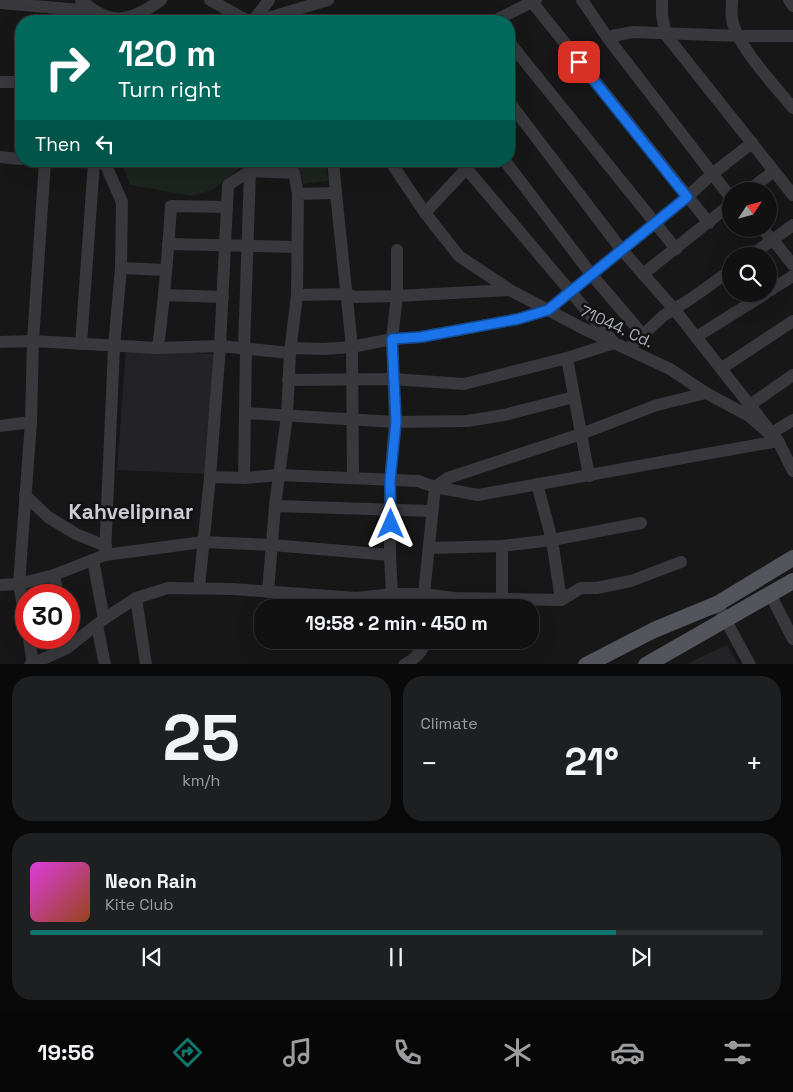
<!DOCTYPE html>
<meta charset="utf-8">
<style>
:root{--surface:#111112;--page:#1e1f20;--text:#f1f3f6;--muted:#9c9d9f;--line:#303132;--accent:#0f766e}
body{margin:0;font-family:"Space Grotesk",sans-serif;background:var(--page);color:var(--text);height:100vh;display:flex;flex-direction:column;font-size:19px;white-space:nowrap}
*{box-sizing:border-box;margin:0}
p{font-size:16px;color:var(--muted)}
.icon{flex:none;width:28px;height:28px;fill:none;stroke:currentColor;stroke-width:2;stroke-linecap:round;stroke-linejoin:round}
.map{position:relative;height:664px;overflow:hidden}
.sheet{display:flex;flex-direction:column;gap:12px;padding:12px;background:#09090a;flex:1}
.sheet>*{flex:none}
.banner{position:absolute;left:15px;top:15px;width:500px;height:152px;border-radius:20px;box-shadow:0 5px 20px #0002,0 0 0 1px var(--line);background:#00695c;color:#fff;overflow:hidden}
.needle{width:32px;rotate:54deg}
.buttons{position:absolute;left:722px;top:182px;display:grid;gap:10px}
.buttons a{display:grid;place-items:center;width:55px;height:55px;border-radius:50%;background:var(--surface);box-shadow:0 5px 20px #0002,0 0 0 1px var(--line);font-size:25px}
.speed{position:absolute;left:15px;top:584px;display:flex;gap:10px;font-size:25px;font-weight:700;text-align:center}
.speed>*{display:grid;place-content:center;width:65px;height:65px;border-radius:50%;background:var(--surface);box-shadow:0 5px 20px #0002,0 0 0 1px var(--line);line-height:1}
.speed .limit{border:8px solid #d22;background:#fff;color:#111}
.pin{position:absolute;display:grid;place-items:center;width:42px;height:42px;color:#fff;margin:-21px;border-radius:10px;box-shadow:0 2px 8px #0006}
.me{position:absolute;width:55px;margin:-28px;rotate:0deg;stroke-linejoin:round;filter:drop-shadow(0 0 4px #0008)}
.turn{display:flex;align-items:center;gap:18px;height:105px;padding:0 20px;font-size:22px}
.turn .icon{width:65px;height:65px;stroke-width:2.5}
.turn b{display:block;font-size:35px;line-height:42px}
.then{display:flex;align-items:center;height:48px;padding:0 20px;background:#0003;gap:10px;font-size:19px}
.big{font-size:38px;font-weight:800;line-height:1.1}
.sheet .tile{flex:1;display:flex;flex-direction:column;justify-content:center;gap:8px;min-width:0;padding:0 18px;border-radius:20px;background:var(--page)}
.sheet .dial{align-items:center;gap:0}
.dial b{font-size:65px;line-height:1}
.song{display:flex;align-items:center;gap:15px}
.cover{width:60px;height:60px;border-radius:8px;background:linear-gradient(135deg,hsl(300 70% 55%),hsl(20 70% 35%))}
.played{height:5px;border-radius:2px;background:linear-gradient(90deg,var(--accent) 80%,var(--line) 80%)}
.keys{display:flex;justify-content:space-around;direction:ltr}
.heat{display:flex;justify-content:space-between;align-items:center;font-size:28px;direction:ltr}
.sheet .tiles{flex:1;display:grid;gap:12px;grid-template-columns:1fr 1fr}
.tile:last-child{grid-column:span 2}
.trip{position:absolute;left:254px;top:599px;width:285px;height:50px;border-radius:20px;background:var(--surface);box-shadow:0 5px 20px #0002,0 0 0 1px var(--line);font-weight:800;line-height:50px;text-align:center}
.tabs{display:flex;height:80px;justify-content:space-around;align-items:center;background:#070707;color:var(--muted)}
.tabs .icon{width:35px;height:35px}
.tabs .active{color:var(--accent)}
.tabs b{font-size:22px;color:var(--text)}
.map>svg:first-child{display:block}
.built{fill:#232325}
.green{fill:#1d231f}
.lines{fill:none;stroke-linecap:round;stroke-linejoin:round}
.minor{stroke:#38383d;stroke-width:12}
.major{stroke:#54555c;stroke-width:16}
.route-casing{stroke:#114b97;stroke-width:12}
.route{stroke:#1a73e8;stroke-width:9}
.labels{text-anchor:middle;stroke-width:5;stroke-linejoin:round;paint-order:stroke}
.street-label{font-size:16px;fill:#aaacb7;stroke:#121213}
.district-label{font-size:21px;font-weight:bold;fill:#cbccd4;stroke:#121213}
</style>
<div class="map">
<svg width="793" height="665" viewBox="0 0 793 665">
<rect width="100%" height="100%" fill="#171718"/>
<g class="built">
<polygon points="126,350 213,354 206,474 117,470"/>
<polygon points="727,645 738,664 686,664"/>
</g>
<g class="green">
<polygon points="121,161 287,161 247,162 214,189 192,196 130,185"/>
<polygon points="293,161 325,161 328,181 303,184 300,171"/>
</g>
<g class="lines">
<g class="minor">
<path d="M81,0C110,27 130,22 161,0"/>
<polyline points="210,0 248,21"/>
<polyline points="582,0 607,37 731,198"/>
<polyline points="662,0 662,15 666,35 793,195"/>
<path d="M732,0C732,6 731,13 732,19C736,45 776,87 793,108"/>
<polyline points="789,0 793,6"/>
<polyline points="532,2 709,223"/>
<polyline points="0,3 92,11"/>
<polyline points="253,21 269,0"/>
<polyline points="258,21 328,0"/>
<polyline points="494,21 536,0"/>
<polyline points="607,37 633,32 739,36 793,36"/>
<polyline points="509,42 676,249"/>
<polyline points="0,82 21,82"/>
<polyline points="0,157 21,159"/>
<polyline points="59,161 102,163"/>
<polyline points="104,161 122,202 121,268 114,347 105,555"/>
<polyline points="390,161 425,213 459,256 510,290 584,329 670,369 706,393 749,416 778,441 793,471"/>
<polyline points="505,161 591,274 643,335"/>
<polyline points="748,191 774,171"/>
<polyline points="336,193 352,347 353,478"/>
<polyline points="425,213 466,169"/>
<polyline points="762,229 773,240 793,265"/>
<polyline points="168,244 297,247"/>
<polyline points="750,256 793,225"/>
<polyline points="121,268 165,270"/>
<polyline points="643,274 731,204"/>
<polyline points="769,291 793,276"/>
<polyline points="164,295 223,297"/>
<polyline points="297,295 347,294 355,297 397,296 510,290"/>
<polyline points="696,337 765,294"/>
<polyline points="0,342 33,341 45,161"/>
<polyline points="81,344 94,163"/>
<path d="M158,348C164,301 168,254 171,206L227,207"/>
<polyline points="244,348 250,171"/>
<polyline points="291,348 323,349 352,347 392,339 421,337 518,319 548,310 687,197 712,174 752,143"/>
<polyline points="628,349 663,316 692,298 731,270"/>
<polyline points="567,358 589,476"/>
<polyline points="722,368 793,321"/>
<polyline points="288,380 393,379 464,384 567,358 614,343 460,161"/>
<polyline points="750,405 793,375"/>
<polyline points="245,413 395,422 467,421 504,415 574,397"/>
<polyline points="0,426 31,422 33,341 158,348 220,346 290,353"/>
<polyline points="772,433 793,420"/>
<polyline points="210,477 244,478 279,475 418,481 435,487 478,495 778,441 674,309 621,249 509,102"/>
<polyline points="244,478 246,348"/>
<polyline points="537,484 552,540 561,600"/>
<polyline points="25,495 48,517 76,534 106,546"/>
<polyline points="275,506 432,511"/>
<polyline points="502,546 502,599"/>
<polyline points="429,548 502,546 552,540 641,523"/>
<polyline points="93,560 104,619"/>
<polyline points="54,575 58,595"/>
<polyline points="0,585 19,584 54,575 105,555 203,542 272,545 390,555"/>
<polyline points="199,587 210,477 220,346 228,185 250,171 294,173 298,194"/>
<polyline points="268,592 275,506 287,415 290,353 297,295 298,194 336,193 333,161"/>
<polyline points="392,594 390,555 390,481 395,422 392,339 397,296 397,250"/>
<polyline points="424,594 435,487 448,478 581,434 657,405 706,393"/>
<polyline points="770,594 793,639"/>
<polyline points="136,598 146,665"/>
<polyline points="717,604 750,665"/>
<polyline points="26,624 19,584 31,422"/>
<polyline points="97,625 105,665"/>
<polyline points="29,638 33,665"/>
<polyline points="30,665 67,648 104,619 136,598 168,588 232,589 357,598 392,594 424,594 454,598 561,600 581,588 596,588 631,581 681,562"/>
<path d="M404,665C415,659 423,652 426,640"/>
</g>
<g class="major">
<polyline points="586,665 654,630 717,604 793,558"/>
<polyline points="646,665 793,581"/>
</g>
</g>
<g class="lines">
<defs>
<polyline id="route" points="391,524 390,481 396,422 392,339 421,337 518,319 548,310 687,197 579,62"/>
</defs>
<use href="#route" class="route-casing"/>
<use href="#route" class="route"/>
</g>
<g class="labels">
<g class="street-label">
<text transform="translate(617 326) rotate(25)" y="6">71044. Cd.</text>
</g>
<g class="district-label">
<text x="131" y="519">Kahvelipınar</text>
</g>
</g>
</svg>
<div class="buttons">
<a><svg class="needle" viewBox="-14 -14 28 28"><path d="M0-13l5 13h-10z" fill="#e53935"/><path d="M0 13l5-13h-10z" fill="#9c9d9f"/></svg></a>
<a><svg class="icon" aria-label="search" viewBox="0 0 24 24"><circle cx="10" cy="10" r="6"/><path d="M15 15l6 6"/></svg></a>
</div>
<div class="speed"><div class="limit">30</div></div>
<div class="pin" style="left:579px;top:62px;background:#d93025"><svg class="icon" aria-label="arrive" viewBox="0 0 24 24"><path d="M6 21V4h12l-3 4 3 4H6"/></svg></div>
<svg class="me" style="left:391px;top:524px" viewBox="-20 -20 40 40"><path d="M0-17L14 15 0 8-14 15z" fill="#1a73e8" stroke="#fff" stroke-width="4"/></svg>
<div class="trip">19:58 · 2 min · 450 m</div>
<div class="banner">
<div class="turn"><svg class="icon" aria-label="right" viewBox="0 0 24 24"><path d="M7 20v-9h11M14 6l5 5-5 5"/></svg><div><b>120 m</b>Turn right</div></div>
<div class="then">Then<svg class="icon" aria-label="left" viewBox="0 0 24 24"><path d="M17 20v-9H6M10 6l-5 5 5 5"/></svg></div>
</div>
</div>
<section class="sheet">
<div class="tiles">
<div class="tile dial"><b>25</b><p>km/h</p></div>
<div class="tile"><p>Climate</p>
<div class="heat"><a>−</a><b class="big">21°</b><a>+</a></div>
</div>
<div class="tile">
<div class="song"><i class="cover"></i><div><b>Neon Rain</b><p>Kite Club</p></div></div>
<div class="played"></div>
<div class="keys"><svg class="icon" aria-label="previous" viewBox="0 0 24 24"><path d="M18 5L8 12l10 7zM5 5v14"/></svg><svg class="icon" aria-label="pause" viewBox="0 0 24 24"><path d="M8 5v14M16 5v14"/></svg><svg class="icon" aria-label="next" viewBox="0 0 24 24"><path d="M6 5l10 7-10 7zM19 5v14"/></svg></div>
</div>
</div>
</section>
<nav class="tabs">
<b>19:56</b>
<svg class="icon active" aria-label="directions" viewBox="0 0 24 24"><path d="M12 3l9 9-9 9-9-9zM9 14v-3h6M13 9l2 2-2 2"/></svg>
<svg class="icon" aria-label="music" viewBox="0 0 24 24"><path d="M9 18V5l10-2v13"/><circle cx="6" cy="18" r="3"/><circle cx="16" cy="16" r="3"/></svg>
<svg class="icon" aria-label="phone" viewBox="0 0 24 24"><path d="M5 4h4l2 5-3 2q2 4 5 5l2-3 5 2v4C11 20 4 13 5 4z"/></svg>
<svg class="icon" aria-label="climate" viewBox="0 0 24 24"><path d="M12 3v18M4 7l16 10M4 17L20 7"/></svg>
<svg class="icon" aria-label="car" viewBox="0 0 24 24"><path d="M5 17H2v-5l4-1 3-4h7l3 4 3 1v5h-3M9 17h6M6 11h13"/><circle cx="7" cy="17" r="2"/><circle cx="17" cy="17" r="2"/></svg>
<svg class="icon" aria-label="filters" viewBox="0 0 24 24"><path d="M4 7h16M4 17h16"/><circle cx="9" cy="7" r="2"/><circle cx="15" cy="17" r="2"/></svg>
</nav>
